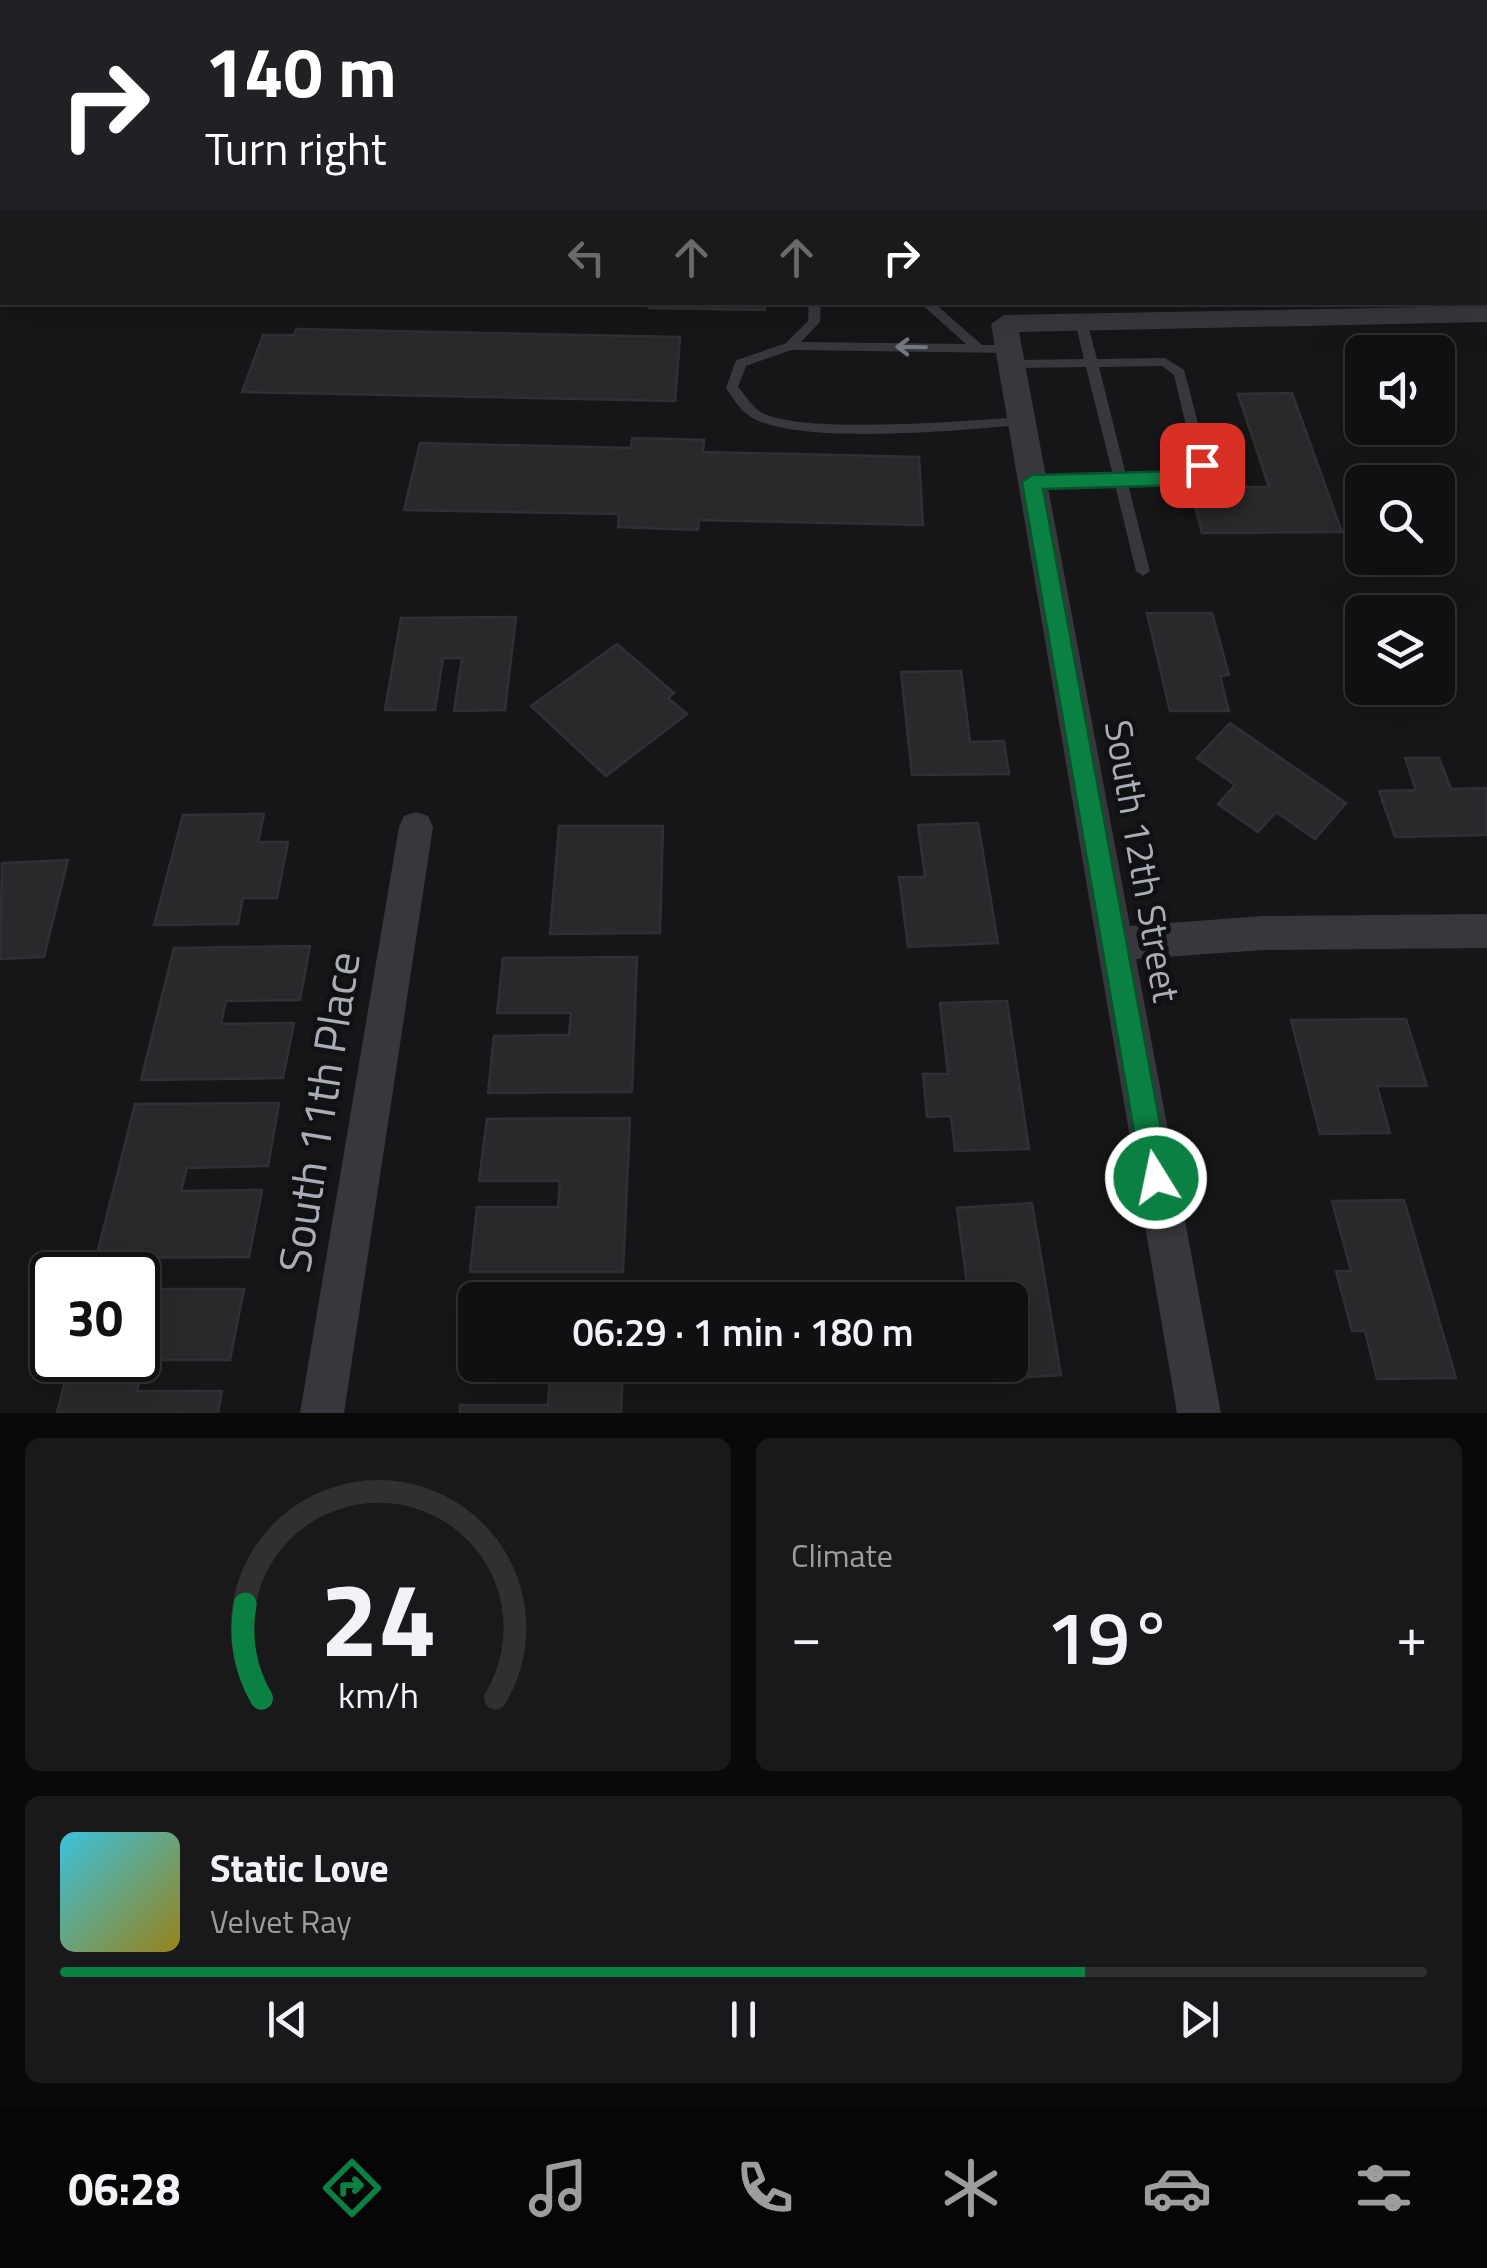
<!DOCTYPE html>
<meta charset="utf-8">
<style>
:root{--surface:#101012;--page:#19191b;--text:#f1f3f6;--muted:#9c9d9f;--line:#303032;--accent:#0b8043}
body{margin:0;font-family:"Titillium Web",sans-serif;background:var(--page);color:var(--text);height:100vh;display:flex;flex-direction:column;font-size:38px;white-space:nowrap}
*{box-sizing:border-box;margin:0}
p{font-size:32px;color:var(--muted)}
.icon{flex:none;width:55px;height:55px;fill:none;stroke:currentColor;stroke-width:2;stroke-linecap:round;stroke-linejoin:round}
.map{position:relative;height:1413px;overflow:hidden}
.sheet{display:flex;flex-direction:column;gap:25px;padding:25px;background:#09090a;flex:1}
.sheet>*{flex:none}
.guide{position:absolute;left:0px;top:0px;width:1488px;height:305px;box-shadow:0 10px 40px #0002,0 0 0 2px var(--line);background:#202124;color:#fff;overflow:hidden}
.controls{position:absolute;left:1345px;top:335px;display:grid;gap:20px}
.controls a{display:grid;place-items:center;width:110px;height:110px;border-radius:15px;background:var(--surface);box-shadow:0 10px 40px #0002,0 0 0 2px var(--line);font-size:50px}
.speed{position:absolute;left:30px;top:1252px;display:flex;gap:20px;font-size:50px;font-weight:700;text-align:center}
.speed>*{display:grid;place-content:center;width:130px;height:130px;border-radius:50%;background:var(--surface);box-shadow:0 10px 40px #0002,0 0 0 2px var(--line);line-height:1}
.speed .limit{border:5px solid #111;border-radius:15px;background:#fff;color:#111}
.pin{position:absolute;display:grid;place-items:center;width:85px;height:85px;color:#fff;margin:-42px;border-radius:20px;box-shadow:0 5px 15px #0006}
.me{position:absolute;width:110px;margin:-55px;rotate:350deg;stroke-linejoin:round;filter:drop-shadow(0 0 8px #0008)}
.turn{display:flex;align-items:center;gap:35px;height:210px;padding:0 40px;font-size:45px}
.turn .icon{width:130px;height:130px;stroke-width:2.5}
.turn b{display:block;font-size:70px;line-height:85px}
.lanes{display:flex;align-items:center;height:95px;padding:0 40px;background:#0003;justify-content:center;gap:50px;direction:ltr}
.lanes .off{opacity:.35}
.big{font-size:75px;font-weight:600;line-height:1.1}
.sheet .card{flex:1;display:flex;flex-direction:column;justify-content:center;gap:15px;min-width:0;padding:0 35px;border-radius:15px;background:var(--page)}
.sheet .dial{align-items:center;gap:0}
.dial svg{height:260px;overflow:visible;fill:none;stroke:var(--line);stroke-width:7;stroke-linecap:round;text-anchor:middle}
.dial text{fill:var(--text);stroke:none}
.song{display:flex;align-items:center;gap:30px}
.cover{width:120px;height:120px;border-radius:15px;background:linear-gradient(135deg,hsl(190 70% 55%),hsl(50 70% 35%))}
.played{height:10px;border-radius:5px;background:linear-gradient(90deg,var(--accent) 75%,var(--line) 75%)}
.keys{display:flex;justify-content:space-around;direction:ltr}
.heat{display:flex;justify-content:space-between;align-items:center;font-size:55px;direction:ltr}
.sheet .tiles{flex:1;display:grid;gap:25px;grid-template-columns:1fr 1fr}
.card:last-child{grid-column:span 2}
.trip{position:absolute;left:458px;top:1282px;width:570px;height:100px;border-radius:15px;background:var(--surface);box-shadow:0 10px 40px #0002,0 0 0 2px var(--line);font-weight:600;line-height:100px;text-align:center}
.menu{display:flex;height:160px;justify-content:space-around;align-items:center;background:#060607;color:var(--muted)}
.menu .icon{width:70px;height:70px}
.menu .active{color:var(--accent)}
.menu b{font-size:45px;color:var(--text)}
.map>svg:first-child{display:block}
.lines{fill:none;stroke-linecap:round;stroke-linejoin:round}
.stream{stroke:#2c353c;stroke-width:8}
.building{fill:#29292c;stroke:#303034;stroke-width:2.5}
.lane{fill:#37383d;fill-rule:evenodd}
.street{fill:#37383d;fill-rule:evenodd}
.secondary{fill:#45474d;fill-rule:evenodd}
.oneway{stroke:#757881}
.route{fill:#0b8043;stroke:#07532c;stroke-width:2.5}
.labels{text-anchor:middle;stroke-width:10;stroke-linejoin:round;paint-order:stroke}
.street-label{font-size:38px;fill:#a8adb8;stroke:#111113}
.near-street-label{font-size:45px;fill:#a8adb8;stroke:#111113}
</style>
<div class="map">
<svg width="1487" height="1413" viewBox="0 0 1487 1413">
<rect width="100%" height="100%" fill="#161618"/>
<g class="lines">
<polyline class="stream" points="782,2 789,0"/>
</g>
<g class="building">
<polygon points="649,302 765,302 765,310 649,308"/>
<polygon points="296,329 680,337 675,401 242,392 263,335 294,335"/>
<polygon points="1292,393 1342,532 1202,533 1190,487 1269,487 1238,394"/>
<polygon points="632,438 704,440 703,452 919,457 923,525 699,520 698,530 618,527 619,514 404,510 420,443 631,448"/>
<polygon points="1147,613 1212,613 1229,675 1220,676 1229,711 1170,711"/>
<polygon points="516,617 505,710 454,711 462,658 443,658 435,710 385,710 401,618"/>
<polygon points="617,644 674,693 668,698 687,714 606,776 531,706"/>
<polygon points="961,671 970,742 1004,741 1009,774 912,775 901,672"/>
<polygon points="1230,723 1346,803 1315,839 1276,812 1258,832 1218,804 1235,785 1197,758"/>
<polygon points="1405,758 1439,758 1451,789 1487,788 1487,835 1395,837 1379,791 1416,790"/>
<polygon points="264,814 258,842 288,842 277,898 243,898 238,924 154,925 183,815"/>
<polygon points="978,823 998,943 908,947 899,877 925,877 918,825"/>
<polygon points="559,826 663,826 660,933 550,934"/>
<polygon points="68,860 44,957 0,959 2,863"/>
<polygon points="310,946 300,1000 226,1001 221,1024 294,1023 283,1078 141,1080 174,948"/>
<polygon points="637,957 632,1092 488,1093 494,1036 569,1035 571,1013 497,1013 503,958"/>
<polygon points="1007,1001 1029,1149 955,1151 951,1116 927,1117 923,1074 948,1074 940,1003"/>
<polygon points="1406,1019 1427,1086 1377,1086 1390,1133 1320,1134 1291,1020"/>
<polygon points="279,1103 268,1166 187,1168 181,1191 262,1190 249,1257 96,1258 135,1104"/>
<polygon points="630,1118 623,1272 470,1272 477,1207 558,1207 560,1181 479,1181 487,1119"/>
<polygon points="1404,1200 1456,1378 1377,1379 1365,1331 1352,1331 1336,1271 1351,1271 1332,1201"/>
<polygon points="1032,1203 1061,1375 967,1381 965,1365 1010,1365 1010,1300 969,1300 957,1208"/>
<polygon points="138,1289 244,1289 230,1360 144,1360 137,1391 222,1391 218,1413 57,1413 70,1360 138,1360"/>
<polygon points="471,1302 475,1302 475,1365 623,1365 621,1413 460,1413 460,1405 548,1405 550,1374 463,1375"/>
</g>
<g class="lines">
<g class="lane">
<path d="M809,302H821L820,322L801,342L966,344L919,302H933L982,345H1009L1015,349L1009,353L791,350L746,366L738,387C745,395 751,405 759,411C797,436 970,420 1021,417L1027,421L1021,425C963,430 797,446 751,417C740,411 733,398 726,388L735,363L737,360L786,343L808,321Z"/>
<path d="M1081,317L1087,321L1097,359L1165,358L1184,370L1209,465L1194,481L1189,483L1128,484L1150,571L1143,576L1136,571L1115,485L1032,487L1025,482L1032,477L1113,475L1086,367L1011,368L1005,364L1011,360L1084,359L1075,321ZM1162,366L1174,375L1195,464L1186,473L1126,475L1099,367Z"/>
</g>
<g class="street">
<polygon points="1487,306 1487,322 1019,332 1130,926 1263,916 1487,914 1487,948 1263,950 1136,959 1221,1413 1177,1413 991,324 1004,315"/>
<polygon points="416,812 428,816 433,827 344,1413 300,1413 399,827 404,816"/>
</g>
<g class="secondary">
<polygon points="1431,0 1460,0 1461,2 1432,2"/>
<rect x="1485" y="58" width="2" height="21"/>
</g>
</g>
<defs><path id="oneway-shaft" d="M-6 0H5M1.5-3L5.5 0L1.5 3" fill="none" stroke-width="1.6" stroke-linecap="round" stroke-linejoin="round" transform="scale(2.5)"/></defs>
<use class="oneway" href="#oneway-shaft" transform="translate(911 347) rotate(-179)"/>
<polygon class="route" points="1202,458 1212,465 1196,483 1188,485 1043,489 1170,1178 1166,1189 1156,1193 1146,1189 1142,1178 1022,482 1032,475 1184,471"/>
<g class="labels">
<g class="street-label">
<text transform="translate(1142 861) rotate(80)" y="13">South 12th Street</text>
</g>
<g class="near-street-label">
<text transform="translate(319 1112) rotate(-81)" y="16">South 11th Place</text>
</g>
</g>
</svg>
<div class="controls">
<a><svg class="icon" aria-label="sound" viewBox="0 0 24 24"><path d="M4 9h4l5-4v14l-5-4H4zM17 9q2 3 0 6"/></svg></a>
<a><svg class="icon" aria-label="search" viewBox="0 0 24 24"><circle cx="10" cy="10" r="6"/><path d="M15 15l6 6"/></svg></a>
<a><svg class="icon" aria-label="layers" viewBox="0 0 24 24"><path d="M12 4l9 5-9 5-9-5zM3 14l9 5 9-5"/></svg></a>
</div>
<div class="speed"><div class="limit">30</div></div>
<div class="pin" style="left:1202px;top:465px;background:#d93025"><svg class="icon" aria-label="arrive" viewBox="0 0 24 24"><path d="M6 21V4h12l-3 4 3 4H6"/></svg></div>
<svg class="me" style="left:1156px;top:1178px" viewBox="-20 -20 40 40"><circle r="17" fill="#0b8043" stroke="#fff" stroke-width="3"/><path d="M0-11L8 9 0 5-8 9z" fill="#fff"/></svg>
<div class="trip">06:29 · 1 min · 180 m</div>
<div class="guide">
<div class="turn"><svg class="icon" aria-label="right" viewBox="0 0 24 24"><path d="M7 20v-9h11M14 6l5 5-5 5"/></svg><div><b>140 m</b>Turn right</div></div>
<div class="lanes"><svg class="icon off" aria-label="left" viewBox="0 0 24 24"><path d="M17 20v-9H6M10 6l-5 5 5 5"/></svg><svg class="icon off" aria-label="ahead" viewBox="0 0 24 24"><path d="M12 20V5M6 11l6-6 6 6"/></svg><svg class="icon off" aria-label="ahead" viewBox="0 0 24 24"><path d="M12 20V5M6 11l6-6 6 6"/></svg><svg class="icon" aria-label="right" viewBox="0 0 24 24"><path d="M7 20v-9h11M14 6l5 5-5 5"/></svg></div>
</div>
</div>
<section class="sheet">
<div class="tiles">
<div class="card dial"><svg viewBox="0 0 100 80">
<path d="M14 69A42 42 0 1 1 86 69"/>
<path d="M14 69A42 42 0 0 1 9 40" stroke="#0b8043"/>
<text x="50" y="56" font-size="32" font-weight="700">24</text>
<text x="50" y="72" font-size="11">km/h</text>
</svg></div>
<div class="card"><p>Climate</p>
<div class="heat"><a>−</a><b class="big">19°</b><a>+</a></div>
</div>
<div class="card">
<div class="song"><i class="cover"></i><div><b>Static Love</b><p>Velvet Ray</p></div></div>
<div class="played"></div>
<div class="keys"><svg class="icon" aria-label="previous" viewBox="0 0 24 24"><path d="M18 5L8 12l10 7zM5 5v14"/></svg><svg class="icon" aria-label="pause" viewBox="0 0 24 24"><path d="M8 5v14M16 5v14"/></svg><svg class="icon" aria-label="next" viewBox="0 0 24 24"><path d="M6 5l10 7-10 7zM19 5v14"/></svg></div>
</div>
</div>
</section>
<nav class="menu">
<b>06:28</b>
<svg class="icon active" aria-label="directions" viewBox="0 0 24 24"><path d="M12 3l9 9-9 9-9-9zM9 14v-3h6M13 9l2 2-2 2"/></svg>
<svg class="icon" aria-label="music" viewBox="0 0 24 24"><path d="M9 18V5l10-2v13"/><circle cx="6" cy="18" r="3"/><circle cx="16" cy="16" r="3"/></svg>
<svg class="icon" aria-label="phone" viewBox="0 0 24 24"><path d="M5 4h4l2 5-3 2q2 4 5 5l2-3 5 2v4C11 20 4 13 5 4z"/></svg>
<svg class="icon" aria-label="climate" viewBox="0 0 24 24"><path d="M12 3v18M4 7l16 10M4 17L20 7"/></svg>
<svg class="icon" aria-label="car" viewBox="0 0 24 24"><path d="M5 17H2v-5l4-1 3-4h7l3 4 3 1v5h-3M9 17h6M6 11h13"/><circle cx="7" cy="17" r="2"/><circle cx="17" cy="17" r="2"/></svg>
<svg class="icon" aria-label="filters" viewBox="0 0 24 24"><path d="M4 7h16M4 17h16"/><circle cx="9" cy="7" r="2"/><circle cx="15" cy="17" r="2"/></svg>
</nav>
